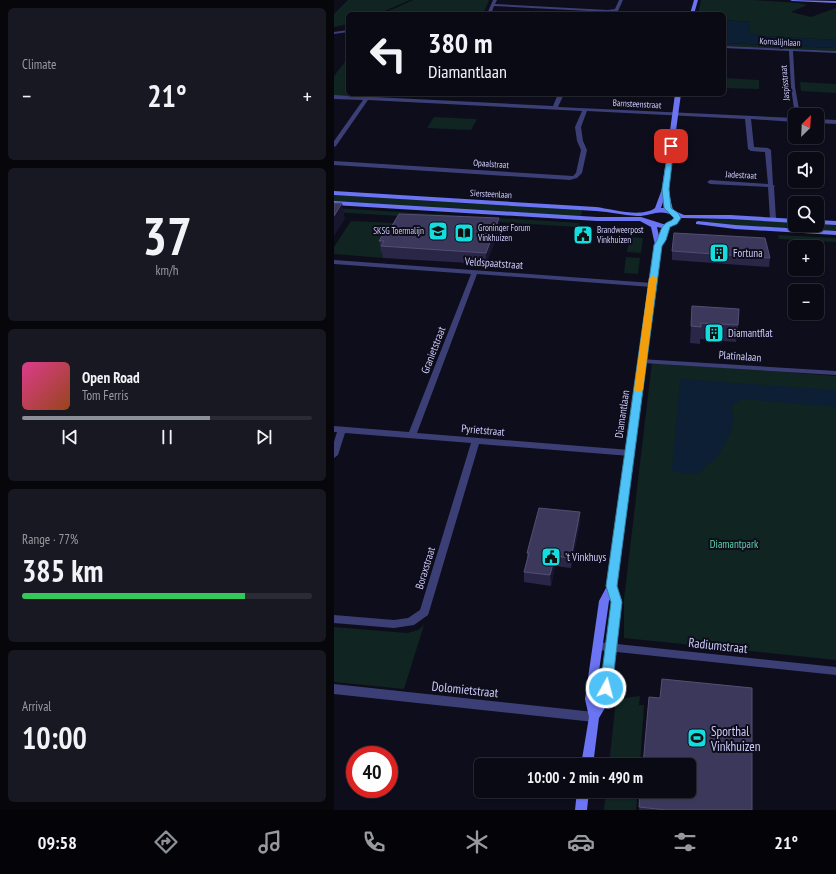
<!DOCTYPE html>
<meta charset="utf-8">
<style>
:root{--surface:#0a0a14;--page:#181822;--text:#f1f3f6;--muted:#999aa0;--line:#2a2b34;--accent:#8c9099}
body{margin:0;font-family:"PT Sans Narrow",sans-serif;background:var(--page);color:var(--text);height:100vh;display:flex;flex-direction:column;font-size:15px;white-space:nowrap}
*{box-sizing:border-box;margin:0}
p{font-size:13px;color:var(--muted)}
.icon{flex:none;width:22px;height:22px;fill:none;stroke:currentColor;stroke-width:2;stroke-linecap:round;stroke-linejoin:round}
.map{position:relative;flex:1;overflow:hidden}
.sheet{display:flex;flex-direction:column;gap:8px;padding:8px;background:#06060b;width:334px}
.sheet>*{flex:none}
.banner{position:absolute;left:12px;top:12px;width:380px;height:84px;border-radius:6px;box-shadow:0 1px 3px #0004,0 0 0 1px var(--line);background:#0a0a14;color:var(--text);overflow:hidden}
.needle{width:26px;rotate:24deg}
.buttons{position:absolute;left:454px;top:108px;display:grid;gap:8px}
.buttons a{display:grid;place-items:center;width:36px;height:36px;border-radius:6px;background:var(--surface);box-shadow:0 1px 3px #0004,0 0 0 1px var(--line);font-size:20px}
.speed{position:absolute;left:12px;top:746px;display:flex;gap:8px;font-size:20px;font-weight:700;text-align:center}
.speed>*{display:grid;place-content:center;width:52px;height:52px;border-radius:50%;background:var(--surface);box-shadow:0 1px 3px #0004,0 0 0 1px var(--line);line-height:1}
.speed .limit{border:6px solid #d22;background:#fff;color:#111}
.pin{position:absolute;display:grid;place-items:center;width:34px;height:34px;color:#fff;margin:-17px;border-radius:8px;box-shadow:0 2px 6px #0006}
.me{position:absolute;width:44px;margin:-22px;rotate:7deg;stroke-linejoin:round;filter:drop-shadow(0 0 3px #0008)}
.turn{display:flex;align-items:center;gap:14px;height:84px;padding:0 16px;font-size:18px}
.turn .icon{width:52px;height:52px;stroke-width:2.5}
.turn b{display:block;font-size:28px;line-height:34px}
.big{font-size:30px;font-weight:800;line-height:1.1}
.sheet .widget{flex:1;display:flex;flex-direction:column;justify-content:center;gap:6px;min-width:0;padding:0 14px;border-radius:6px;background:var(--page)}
.sheet .dial{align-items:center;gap:0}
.dial b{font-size:52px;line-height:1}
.song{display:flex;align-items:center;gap:12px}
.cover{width:48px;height:48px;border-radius:6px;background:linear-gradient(135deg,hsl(330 70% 55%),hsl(20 70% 35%))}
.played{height:4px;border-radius:2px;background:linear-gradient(90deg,var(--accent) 65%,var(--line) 65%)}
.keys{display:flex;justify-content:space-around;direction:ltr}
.heat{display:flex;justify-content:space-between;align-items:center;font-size:22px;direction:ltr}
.charge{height:6px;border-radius:3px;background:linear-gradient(90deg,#34c759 77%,var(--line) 0)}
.trip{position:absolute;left:140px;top:758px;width:222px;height:40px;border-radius:6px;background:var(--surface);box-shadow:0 1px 3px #0004,0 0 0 1px var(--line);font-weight:800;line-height:40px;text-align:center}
.dock{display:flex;height:64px;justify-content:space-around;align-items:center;background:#040408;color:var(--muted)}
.dock .icon{width:28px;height:28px}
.dock .selected{color:var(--accent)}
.dock b{font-size:18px;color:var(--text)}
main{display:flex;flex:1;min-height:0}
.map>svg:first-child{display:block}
.green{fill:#102422}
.water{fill:#0c1f35}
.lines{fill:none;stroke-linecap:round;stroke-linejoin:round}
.street{fill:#3c3f76;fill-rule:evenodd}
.secondary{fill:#6b74f2;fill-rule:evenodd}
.wall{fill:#2a2647}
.shaded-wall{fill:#18152e}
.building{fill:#3c385b;stroke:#524f74}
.route{fill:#4fc3f7;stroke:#337fa1}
.slow{fill:#f59e0b}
.labels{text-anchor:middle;stroke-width:4;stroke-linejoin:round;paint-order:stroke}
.far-street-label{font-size:9px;fill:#cccbfa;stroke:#0e0d1b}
.far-poi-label{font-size:9px;fill:#cccbfa;stroke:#0e0d1b;text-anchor:start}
.poi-label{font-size:11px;fill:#cccbfa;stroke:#0e0d1b;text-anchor:start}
.street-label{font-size:11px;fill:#cccbfa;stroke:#0e0d1b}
.park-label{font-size:11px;fill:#5fd3ab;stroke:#0e0d1b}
.near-street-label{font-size:13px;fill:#cccbfa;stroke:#0e0d1b}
.near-poi-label{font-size:13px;fill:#cccbfa;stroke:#0e0d1b;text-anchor:start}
</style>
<main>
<section class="sheet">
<div class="widget"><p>Climate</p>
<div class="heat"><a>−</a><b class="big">21°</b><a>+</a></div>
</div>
<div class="widget dial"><b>37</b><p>km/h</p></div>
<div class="widget">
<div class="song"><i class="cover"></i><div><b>Open Road</b><p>Tom Ferris</p></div></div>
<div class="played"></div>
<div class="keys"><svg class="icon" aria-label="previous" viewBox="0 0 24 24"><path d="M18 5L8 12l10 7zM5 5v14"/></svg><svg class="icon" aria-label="pause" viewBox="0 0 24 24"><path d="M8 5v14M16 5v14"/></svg><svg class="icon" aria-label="next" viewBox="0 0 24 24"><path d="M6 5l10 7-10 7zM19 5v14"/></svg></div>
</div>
<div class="widget"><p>Range · 77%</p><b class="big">385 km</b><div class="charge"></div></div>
<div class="widget"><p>Arrival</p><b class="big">10:00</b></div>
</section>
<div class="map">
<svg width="502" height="810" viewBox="0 0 502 810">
<rect width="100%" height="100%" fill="#0e0d1b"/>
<g class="green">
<polygon points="14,0 76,0 44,14 14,14 14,24 0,27 0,14"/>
<polygon points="79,0 155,0 149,14 48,14"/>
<polygon points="367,0 420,0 465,3 473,5 457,12 477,17 502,8 502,40 429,36 415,33 416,22 390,20 390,14 364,14"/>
<polygon points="390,43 502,48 502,51 390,46"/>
<polygon points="14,58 14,94 44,94 42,96 0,95 0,76"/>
<polygon points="390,78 425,80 425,89 390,88"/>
<polygon points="466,82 502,84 502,93 467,91"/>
<polygon points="100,117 143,119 137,130 93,128"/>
<polygon points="0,195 247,210 248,212 247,217 0,202"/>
<polygon points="0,208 246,223 244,227 0,212"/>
<polygon points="389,218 461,222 461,225 483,225 483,224 502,225 502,232 396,225 368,221 368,220"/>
<polygon points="17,221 60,223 47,252 52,252 49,258 0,254 0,247"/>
<polygon points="444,235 502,238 502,242 445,239"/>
<polygon points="296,237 309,238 307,253 293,252"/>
<polygon points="292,257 306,258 304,274 290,273"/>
<polygon points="318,362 502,376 502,660 290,638 290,599"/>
<polygon points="90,625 70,689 0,682 0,627 73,633 84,630"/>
<polygon points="306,696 305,705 310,705 306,765 275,765 282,699"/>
<polygon points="272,791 304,791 302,810 270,810"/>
</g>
<g class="water">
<polygon points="390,20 416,22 415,33 429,36 502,40 502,48 390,43"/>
<path d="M346,379L502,390V407L409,399C390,408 401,411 399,424C398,432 386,454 380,460C378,463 375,463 372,465C370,467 369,471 366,472C358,476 346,473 338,471Z"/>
</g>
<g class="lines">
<g class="street">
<polygon points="159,0 163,0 161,4 274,10 281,9 285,0 289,0 284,11 274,12 160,6 157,14 153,14"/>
<polygon points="14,30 14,32 0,34 0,32"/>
<polygon points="390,46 502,51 502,53 459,51 461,87 466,115 461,116 457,87 455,51 390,48"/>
<polygon points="224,94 230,94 224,107 461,118 461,122 417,119 420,147 434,148 437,150 439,185 441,186 440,187 442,219 439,221 436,219 434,187 376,184 373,182 376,180 434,184 431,152 417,151 414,149 411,119 253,111 247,127 249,141 253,150 248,173 243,178 236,180 0,165 0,161 239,176 242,173 247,150 243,141 241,127 248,111 34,100 2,146 0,147 0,141 29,100 0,99 0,95 219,106"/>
<polygon points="483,119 502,120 502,124 483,123"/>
<polygon points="0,260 318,283 321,285 318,287 143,274 83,433 296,450 300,453 296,456 145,444 95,612 94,615 80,625 60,628 0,623 0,615 60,620 74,618 86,610 137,443 11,433 4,455 0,458 0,442 3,432 0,432 0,426 75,432 137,274 0,264"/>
<polygon points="306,359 502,371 502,375 309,363 305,361"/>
<polygon points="264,642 502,667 502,675 264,650 260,649 259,646 260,643"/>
<polygon points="0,684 260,712 264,714 265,717 264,720 260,722 0,694"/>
</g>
<g class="secondary">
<polygon points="360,0 364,0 360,14 356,14"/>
<polygon points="456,0 502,1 502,3 458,1"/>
<path d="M341,94H347L334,189L339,210L350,215H396L461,219V223L396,219L347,218L341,225L335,227L327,245L283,586L288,602L275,701L265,718L259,765H247L255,717L251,699L265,601L273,586L321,245L317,227L306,221H263L0,205V201L263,217H307L329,224L337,223L341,219L340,216C325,208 318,216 303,216C289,215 276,212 262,211L0,195V191L262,207C277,209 308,218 321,208L328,189ZM330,199L332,208H327ZM323,227L328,228L325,236ZM277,598L278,602L265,700L262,704L261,699L275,601Z"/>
<polygon points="483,220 502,221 502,225 483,224"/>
<polygon points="364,221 401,225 502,231 502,235 401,229 362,224 362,222"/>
<polygon points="243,791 255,791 253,810 241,810"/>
</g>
</g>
<g class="wall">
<polygon points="166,229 152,264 49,258 48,252 47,252 45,241"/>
<polygon points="338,251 436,258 435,267 338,260"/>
<polygon points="358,306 404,325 402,342 366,339 366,344 356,343"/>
<polygon points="246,522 237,568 221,566 217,586 190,582 190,572 193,560 193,553"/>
<polygon points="306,791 418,810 305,810"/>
</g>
<g class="shaded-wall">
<polygon points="8,203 11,219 0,236 0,216"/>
<polygon points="165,218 166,229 152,264 152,253"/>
<polygon points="246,512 246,522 237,568 237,558"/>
<polygon points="221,556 221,566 217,586 216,575"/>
</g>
<g class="building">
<polygon points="0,203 8,203 0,216"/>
<polygon points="65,214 165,218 152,253 47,246 50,241 45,241 52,229 56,229"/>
<polygon points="340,233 431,238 436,258 338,251"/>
<polygon points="358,306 405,309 404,325 367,323 367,327 357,326"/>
<polygon points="205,508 246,512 237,558 221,556 216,575 190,572 195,553 193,553"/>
<polygon points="328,679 418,688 418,810 332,810 305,807 306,791 355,791 355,765 309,765 315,697 326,698"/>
</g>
<path class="route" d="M335,144L340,146L335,189L337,208L344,213L347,218L343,224L336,227L332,240L328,246L283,586L288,602L278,688L276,691L272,693L267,691L266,688L277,602L272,586L320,245C325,239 326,228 330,225C333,221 337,222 340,218L330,208L328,189Z"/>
<polygon class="slow" points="319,276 323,278 309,390 305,392 300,390 315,278"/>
<defs>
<symbol id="school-square" viewBox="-11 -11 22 22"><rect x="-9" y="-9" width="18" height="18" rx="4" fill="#13ddde" stroke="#0e0d1b"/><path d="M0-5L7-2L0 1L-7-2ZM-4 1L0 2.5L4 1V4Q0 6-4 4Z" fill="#111"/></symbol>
<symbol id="library-square" viewBox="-11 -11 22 22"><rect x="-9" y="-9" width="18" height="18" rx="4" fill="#13ddde" stroke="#0e0d1b"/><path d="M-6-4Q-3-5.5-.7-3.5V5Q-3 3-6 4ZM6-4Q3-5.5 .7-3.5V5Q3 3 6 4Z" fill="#111"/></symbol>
<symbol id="civic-square" viewBox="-11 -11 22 22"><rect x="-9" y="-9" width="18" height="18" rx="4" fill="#13ddde" stroke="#0e0d1b"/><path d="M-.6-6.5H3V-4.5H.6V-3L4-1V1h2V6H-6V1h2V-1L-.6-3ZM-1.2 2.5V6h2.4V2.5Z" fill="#111"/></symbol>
<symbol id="building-square" viewBox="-11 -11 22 22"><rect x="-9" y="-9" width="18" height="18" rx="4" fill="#13ddde" stroke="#0e0d1b"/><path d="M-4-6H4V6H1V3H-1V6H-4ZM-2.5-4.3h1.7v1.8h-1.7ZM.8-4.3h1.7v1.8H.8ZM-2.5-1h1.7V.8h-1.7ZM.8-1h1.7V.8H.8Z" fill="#111"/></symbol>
<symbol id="stadium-square" viewBox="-11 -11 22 22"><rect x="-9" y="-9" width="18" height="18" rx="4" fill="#13ddde" stroke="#0e0d1b"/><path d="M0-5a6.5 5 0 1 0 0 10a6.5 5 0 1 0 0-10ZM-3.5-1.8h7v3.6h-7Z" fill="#111"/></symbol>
</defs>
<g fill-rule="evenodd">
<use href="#school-square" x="93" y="220" width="22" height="22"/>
<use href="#library-square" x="119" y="222" width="22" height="22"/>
<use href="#civic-square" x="238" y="224" width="22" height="22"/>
<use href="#building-square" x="374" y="242" width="22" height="22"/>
<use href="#building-square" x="369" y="322" width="22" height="22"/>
<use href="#civic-square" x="206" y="546" width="22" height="22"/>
<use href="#stadium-square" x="352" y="727" width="22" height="22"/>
</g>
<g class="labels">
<g class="far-street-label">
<text transform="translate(446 42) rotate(3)" y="3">Kornalijnlaan</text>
<text transform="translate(451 83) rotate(-95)" y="3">Jaspisstraat</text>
<text transform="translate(303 104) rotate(3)" y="3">Barnsteenstraat</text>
<text transform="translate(157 164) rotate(4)" y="3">Opaalstraat</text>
<text transform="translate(407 175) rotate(3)" y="3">Jadestraat</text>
<text transform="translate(157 194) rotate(3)" y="3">Siersteenlaan</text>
</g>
<g class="far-poi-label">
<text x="144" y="231">Groninger Forum<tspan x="144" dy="10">Vinkhuizen</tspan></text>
<text x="263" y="233">Brandweerpost<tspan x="263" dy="10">Vinkhuizen</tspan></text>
<text x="90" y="234" text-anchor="end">SKSG Toermalijn</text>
</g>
<g class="poi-label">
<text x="399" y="257">Fortuna</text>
<text x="394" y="337">Diamantflat</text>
<text x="231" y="561">'t Vinkhuys</text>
</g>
<g class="street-label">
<text transform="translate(160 263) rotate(4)" y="4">Veldspaatstraat</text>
<text transform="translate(99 350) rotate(-69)" y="4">Granietstraat</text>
<text transform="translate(406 356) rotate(4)" y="4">Platinalaan</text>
<text transform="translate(288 414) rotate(-82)" y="4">Diamantlaan</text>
<text transform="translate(149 430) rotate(5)" y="4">Pyrietstraat</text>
<text transform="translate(91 568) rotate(-73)" y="4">Boraxstraat</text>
</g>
<g class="park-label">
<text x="400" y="548">Diamantpark</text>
</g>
<g class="near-street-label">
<text transform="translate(384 645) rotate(6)" y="5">Radiumstraat</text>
<text transform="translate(131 689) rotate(6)" y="5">Dolomietstraat</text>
</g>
<g class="near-poi-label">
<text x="377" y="736">Sporthal<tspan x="377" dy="15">Vinkhuizen</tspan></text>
</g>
</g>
</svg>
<div class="buttons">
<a><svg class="needle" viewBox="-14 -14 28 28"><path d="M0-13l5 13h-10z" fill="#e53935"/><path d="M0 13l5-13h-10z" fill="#999aa0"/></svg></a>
<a><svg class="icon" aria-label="sound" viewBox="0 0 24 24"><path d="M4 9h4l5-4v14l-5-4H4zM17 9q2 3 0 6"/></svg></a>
<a><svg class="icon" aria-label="search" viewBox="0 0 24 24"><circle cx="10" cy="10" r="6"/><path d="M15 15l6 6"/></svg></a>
<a>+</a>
<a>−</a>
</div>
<div class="speed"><div class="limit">40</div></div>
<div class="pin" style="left:337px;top:146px;background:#d93025"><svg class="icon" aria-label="arrive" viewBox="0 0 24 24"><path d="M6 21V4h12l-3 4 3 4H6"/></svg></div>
<svg class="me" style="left:272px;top:688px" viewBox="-20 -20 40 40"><circle r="17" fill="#4fc3f7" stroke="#fff" stroke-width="3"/><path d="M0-11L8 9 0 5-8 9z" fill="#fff"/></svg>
<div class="trip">10:00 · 2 min · 490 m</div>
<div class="banner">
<div class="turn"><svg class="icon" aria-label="left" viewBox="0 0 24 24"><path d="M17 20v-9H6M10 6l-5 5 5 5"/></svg><div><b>380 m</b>Diamantlaan</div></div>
</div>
</div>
</main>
<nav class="dock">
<b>09:58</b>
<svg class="icon selected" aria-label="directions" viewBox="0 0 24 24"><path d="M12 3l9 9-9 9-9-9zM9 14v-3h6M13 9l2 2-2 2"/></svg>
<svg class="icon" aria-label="music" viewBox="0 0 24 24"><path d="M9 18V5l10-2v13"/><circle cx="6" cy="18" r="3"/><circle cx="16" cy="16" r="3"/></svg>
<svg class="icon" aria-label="phone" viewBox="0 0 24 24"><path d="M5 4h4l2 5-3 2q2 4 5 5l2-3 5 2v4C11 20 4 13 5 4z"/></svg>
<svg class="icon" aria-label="climate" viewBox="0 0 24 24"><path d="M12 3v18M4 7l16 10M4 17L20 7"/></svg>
<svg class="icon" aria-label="car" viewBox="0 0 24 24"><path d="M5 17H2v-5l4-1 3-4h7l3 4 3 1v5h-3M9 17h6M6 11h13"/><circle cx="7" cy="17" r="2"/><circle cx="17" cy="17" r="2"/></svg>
<svg class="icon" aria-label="filters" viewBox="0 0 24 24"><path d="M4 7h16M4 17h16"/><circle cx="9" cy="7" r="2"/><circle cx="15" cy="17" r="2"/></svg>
<b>21°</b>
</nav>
